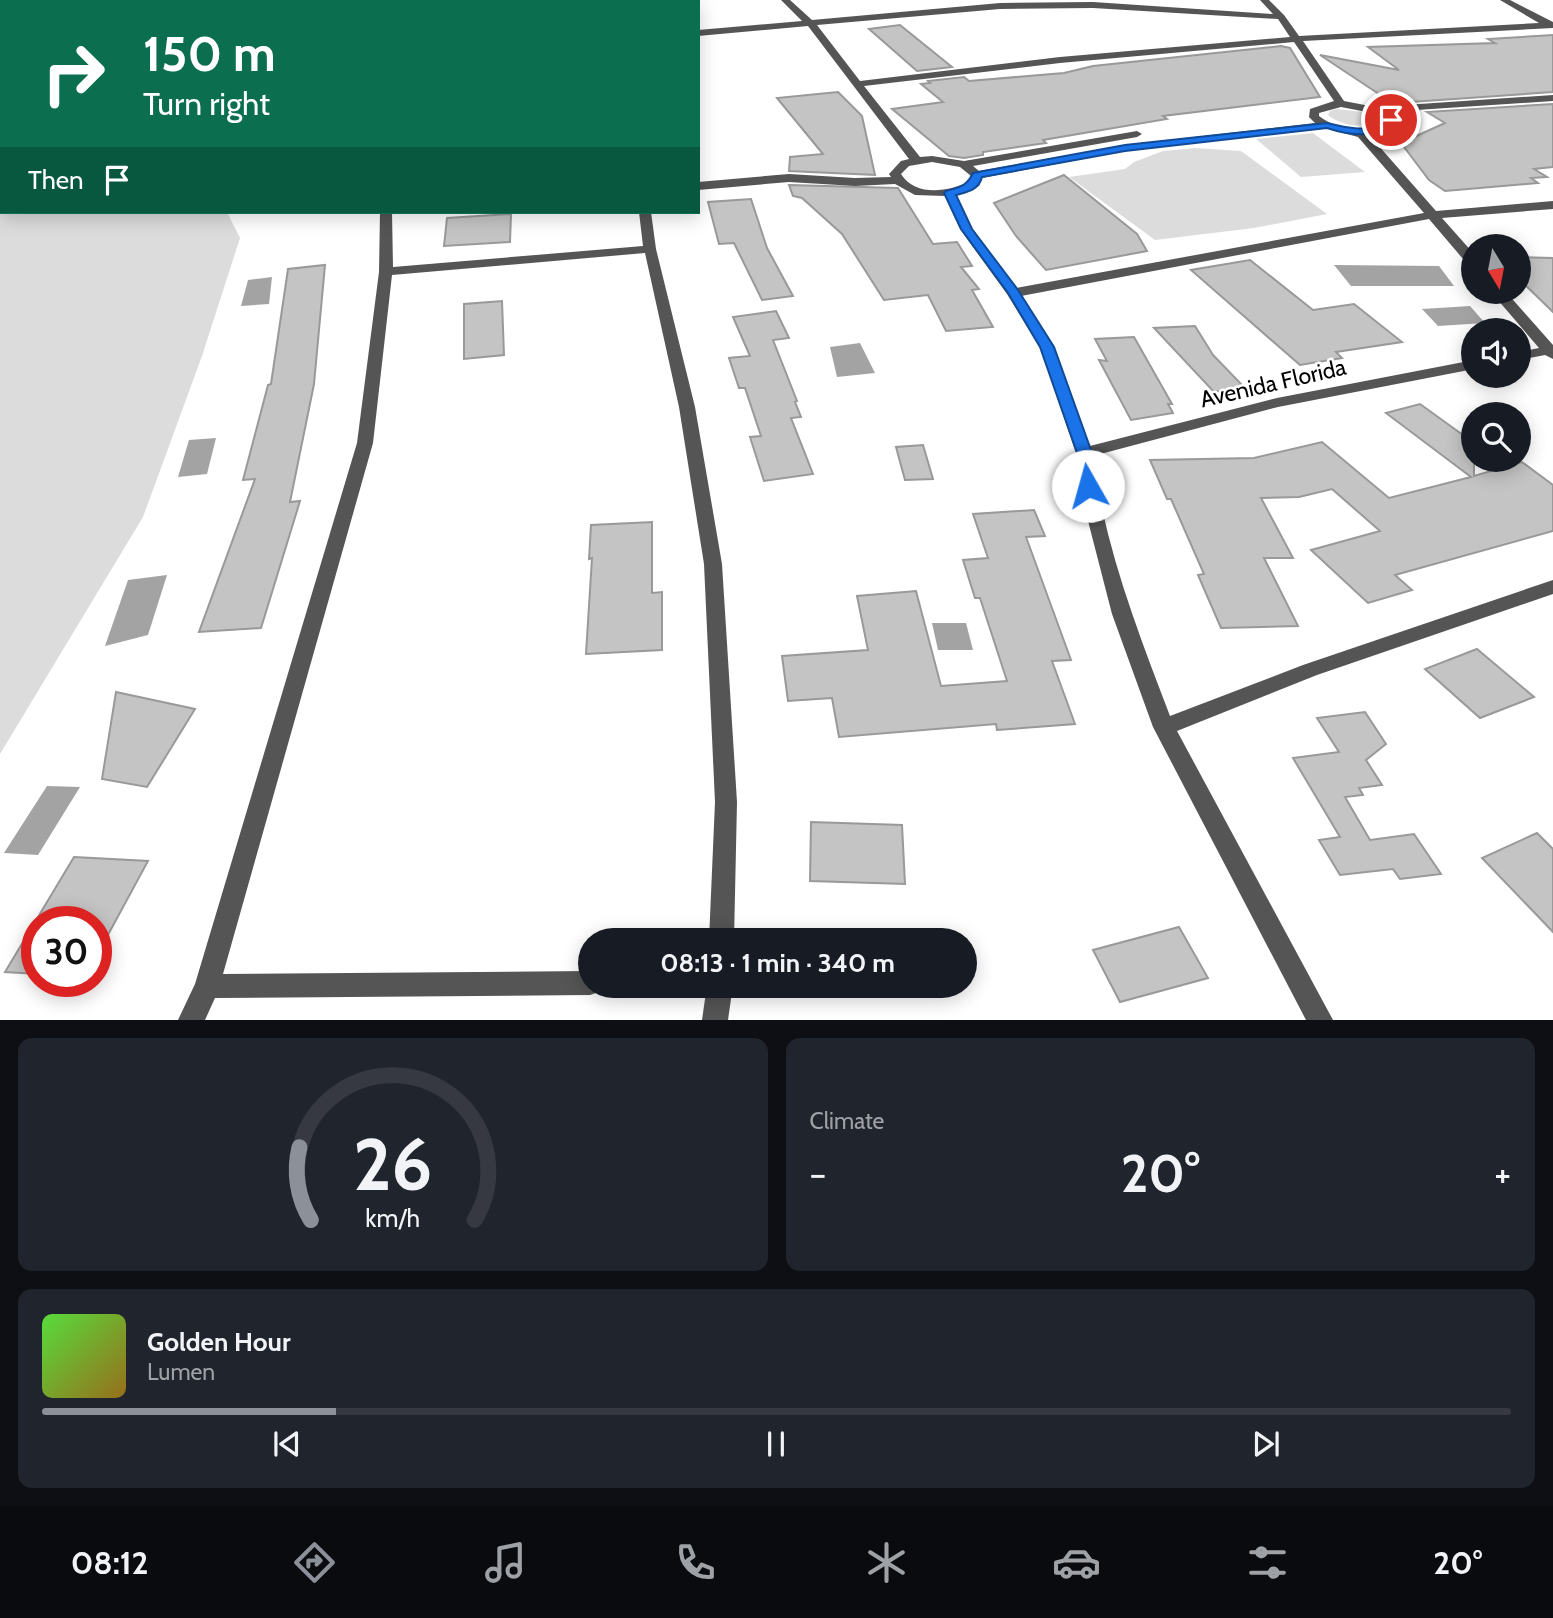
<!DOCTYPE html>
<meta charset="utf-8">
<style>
:root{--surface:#171b24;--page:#20242c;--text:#f1f3f6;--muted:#9ea1a6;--line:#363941;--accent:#8c9099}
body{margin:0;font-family:Cabin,sans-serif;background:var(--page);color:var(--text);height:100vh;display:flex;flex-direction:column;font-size:26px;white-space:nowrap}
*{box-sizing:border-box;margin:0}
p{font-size:23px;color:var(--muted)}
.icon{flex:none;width:38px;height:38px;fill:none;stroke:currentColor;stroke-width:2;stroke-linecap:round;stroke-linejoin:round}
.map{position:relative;height:1020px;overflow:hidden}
.drawer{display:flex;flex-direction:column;gap:18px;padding:18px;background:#0d0f14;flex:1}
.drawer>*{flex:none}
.top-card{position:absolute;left:0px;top:0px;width:700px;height:214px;box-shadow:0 4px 18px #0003;background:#0b6e4f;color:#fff;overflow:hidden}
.needle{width:46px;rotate:170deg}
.controls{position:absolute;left:1461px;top:234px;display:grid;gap:14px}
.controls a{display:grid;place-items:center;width:70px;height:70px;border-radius:50%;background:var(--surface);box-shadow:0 4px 18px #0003;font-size:35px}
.speed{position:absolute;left:21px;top:906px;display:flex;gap:14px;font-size:35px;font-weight:700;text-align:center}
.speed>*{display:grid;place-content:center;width:91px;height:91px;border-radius:50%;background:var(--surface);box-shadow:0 4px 18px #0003;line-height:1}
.speed .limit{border:10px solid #d22;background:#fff;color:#111}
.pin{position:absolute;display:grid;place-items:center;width:60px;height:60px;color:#fff;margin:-30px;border:4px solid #fff;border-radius:50%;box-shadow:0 2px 7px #0007}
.me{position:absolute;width:77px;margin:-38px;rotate:353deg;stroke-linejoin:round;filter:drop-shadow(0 0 5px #0008)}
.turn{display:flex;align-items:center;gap:24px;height:147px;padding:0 28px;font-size:32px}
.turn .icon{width:91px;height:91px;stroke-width:2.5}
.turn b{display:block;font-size:49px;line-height:60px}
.then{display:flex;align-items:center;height:66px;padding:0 28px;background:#0003;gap:14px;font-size:26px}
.big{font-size:52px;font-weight:700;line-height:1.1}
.drawer .card{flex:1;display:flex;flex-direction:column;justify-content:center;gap:10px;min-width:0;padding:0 24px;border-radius:14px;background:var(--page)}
.drawer .dial{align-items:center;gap:0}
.dial svg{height:182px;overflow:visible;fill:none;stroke:var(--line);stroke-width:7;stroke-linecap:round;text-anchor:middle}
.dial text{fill:var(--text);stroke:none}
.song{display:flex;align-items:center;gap:21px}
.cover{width:84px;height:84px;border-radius:10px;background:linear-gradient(135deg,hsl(110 70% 55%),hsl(40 70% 35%))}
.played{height:7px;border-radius:4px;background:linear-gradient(90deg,var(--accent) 20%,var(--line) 20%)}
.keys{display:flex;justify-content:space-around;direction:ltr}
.heat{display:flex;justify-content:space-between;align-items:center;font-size:38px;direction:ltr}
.drawer .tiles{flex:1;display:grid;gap:18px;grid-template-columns:1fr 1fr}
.card:last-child{grid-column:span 2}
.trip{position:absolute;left:578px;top:928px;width:399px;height:70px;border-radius:35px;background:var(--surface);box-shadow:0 4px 18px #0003;font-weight:700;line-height:70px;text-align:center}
.tabs{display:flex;height:112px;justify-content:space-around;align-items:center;background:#090b0e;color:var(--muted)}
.tabs .icon{width:49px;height:49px}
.tabs .on{color:var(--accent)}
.tabs b{font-size:32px;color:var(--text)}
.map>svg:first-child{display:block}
.green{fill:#dcdcdc}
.water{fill:#a3a3a3}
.building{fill:#c4c4c4;stroke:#999;stroke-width:2}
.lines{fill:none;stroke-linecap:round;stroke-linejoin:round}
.minor{fill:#555;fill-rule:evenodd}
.route{fill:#1a73e8;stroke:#114b97;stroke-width:2}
.labels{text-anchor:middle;stroke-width:5;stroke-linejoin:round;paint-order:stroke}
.street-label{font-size:23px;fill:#000;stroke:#fff}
</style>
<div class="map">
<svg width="1553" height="1020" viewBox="0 0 1553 1020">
<rect width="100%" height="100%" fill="#fff"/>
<g class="green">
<polygon points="0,65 2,212 227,212 240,238 202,356 143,517 0,754"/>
<path d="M1336,109L1364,112L1374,120C1362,130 1340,125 1328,115L1330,111Z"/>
<polygon points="1313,133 1365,172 1301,177 1256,139"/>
<polygon points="1195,148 1241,151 1327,214 1254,228 1155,240 1069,177 1125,169 1134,162 1163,151"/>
</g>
<g class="water">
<polygon points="1334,265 1439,266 1454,286 1351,286"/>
<polygon points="272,277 269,304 241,306 248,280"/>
<polygon points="1470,306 1485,323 1438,326 1422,309"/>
<polygon points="860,343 875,373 837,377 830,347"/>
<polygon points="216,438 207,474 178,477 189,440"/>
<polygon points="167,575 148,635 105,646 128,580"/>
<polygon points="932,623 966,623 973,650 938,650"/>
<polygon points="47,786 80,787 38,855 4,853"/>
</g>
<g class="building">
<polygon points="900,25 952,67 917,71 869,29"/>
<polygon points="1553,35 1553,92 1411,102 1403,97 1385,98 1320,55 1399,70 1368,47 1495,43 1488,39"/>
<polygon points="1281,46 1290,48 1320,97 1163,116 1167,119 1043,140 1046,143 983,152 983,155 964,158 949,156 892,109 943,102 921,84 930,83 928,81 964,77 969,81 1064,73 1093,66"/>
<polygon points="838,92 862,116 875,175 789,171 790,157 823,154 777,98"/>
<polygon points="1553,104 1553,167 1534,169 1547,177 1531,178 1538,183 1445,191 1429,180 1401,143 1445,123 1427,112"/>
<polygon points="1064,175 1137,234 1147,251 1046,270 1016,236 994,203"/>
<polygon points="789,185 898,188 933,244 957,242 972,266 961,267 979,289 972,290 993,327 946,331 928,295 884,300 842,234 802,198 793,196"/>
<polygon points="751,199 767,248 793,296 762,300 734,243 719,244 708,202"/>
<polygon points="511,214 510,242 444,246 447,218"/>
<polygon points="1519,257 1553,258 1553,312 1519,279"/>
<polygon points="1250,260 1313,310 1354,304 1402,342 1336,352 1342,358 1300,365 1191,270"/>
<polygon points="325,265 314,384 290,502 300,501 261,628 199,632 255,479 243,480 268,385 271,384 288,269"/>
<polygon points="502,301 504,355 464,359 464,304"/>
<polygon points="776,311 789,338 773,340 797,401 795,402 801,417 791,418 813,474 764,481 750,437 761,436 745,388 739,388 729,358 750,356 733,317"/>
<polygon points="1195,326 1213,355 1244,387 1214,392 1154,328"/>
<polygon points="1134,337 1172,404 1168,404 1173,413 1131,420 1099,360 1107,361 1095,339"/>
<polygon points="1420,404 1474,443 1474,476 1522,462 1553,485 1553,531 1395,575 1412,590 1368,603 1311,550 1380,531 1332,489 1299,497 1261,498 1293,558 1264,558 1298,626 1221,628 1198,575 1204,574 1171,499 1167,499 1150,460 1254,458 1322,442 1389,498 1471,477 1386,413"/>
<polygon points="923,445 933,479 905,480 896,447"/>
<polygon points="1034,510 1045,536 1026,537 1071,660 1052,661 1075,724 997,730 996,724 839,737 832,698 788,701 782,656 868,650 857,596 916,591 941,686 1007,681 980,598 975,598 963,560 988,558 973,514"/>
<polygon points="652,522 652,593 662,592 662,650 586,654 592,558 589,559 591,525"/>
<polygon points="1477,649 1534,697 1480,718 1425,669"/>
<polygon points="116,692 195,709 147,787 102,779"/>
<polygon points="1365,712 1386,744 1366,760 1382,785 1359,788 1363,795 1345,797 1370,840 1414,834 1441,874 1400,879 1393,869 1340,875 1319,840 1340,837 1293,758 1339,752 1317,718"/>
<polygon points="811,822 902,825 905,884 810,881"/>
<polygon points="1537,833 1553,849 1553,932 1482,858"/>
<polygon points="74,857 148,861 96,957 96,922 37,922 37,974 5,972"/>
<polygon points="1179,927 1208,978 1120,1002 1093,950"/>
</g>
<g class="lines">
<g class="minor">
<polygon points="345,0 355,0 356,2 346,2"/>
<polygon points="560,0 570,0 571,2 561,2"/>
<path d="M781,0H790L812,20L1000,3L1093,2L1273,14L1260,0H1269L1284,15L1299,36L1539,23L1500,0H1510L1553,22V28L1303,41L1344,101L1375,107L1553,95V101L1386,112L1395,118L1397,125L1388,132L1370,136L1436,211L1553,201V209L1442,218L1474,254V267L1469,266L1429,219L1021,296L1054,347L1090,446L1277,398L1474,360V369L1278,407L1093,456C1104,545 1138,632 1170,716L1303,665L1553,580V594L1317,675L1177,731L1333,1020H1306L1153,727L1112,614L1079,486L1076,453L1040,347L1007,294L960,229L945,196L915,195L895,184L855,186L789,182L698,190V182L789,174L855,178L891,177L889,174L901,161L909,159L808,26L698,36V30L802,21ZM1093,8L1278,19L1290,37L1060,57L860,81L817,25L1000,9ZM1294,42L1334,101L1310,109L1309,117L1315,123L1125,145L979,171L973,166L1137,137L1142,134L1137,131L964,161L932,156L920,157L864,86L1060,63ZM1341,107L1372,113L1386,124C1365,136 1338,130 1319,116V113ZM1325,128L1358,137L1424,213L1016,288L972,228L956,194L979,186L982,178L1125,151ZM932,162L960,167L971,176L970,181C949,192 915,197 901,174L909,166Z"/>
<rect x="0" y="19" width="2" height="6"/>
<polygon points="380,212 392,212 393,267 643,246 639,212 651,212 656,249 695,407 722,564 737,802 734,940 709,940 715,802 704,564 679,407 645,253 392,275 373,443 223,974 590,971 590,985 602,985 599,992 590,995 215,998 205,1020 178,1020 195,984 357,443 379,272"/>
<polygon points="1491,292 1506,292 1553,345 1553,359 1545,355 1519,360 1519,352 1539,348"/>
<polygon points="707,985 733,985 728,1020 702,1020"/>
</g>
</g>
<path class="route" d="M1391,117L1396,120L1395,127C1372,137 1351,136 1327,128L1125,151L982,177C979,190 967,192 956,195L972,229L1018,290L1054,347L1092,453L1096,486L1088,491L1083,489L1077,453L1040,347L1008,293L961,229L944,193L946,191C960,187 967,186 973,173L1125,145L1327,123C1347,128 1367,132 1387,124L1386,120Z"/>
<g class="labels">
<g class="street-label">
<text transform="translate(1273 383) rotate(-13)" y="8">Avenida Florida</text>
</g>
</g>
</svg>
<div class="controls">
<a><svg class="needle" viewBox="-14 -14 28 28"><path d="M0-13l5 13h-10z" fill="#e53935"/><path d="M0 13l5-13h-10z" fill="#9ea1a6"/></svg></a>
<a><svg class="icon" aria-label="sound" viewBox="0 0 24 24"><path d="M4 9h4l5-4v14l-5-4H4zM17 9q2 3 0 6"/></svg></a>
<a><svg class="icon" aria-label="search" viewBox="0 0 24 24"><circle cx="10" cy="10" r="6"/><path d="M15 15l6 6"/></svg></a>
</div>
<div class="speed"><div class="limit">30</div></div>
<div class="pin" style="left:1391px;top:120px;background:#d93025"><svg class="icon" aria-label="arrive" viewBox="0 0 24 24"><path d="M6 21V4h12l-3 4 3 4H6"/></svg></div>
<svg class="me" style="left:1088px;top:486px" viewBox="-20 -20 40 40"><circle r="19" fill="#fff"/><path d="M0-13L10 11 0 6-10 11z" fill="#1a73e8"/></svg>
<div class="trip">08:13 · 1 min · 340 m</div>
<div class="top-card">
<div class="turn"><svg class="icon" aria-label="right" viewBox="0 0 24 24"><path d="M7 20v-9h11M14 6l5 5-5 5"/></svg><div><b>150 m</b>Turn right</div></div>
<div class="then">Then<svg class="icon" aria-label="arrive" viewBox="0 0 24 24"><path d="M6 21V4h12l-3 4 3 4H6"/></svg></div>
</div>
</div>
<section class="drawer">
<div class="tiles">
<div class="card dial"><svg viewBox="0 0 100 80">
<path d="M14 69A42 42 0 1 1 86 69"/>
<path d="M14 69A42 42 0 0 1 9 37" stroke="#8c9099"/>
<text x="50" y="56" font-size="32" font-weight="700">26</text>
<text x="50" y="72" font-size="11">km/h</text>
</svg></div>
<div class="card"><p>Climate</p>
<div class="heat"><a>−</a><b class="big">20°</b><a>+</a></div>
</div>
<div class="card">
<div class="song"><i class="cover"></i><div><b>Golden Hour</b><p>Lumen</p></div></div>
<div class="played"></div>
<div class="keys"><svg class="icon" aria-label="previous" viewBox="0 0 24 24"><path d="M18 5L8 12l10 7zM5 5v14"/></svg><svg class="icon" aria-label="pause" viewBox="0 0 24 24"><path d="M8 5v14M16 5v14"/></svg><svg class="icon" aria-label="next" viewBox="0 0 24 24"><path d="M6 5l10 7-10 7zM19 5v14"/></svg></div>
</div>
</div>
</section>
<nav class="tabs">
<b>08:12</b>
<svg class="icon on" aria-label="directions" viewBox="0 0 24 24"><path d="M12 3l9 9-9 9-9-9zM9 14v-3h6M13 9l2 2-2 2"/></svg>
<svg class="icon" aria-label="music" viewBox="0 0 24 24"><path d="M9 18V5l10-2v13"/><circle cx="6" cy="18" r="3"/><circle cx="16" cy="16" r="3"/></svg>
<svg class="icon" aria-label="phone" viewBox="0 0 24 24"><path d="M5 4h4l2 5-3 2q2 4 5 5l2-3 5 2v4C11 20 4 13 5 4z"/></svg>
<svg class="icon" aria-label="climate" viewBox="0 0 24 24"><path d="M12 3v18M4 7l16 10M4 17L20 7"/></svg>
<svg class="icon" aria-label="car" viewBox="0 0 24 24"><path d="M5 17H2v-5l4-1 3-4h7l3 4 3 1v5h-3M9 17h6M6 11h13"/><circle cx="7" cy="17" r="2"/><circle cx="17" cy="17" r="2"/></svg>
<svg class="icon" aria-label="filters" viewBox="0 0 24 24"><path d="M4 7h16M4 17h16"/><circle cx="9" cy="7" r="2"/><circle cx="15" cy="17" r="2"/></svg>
<b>20°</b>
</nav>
